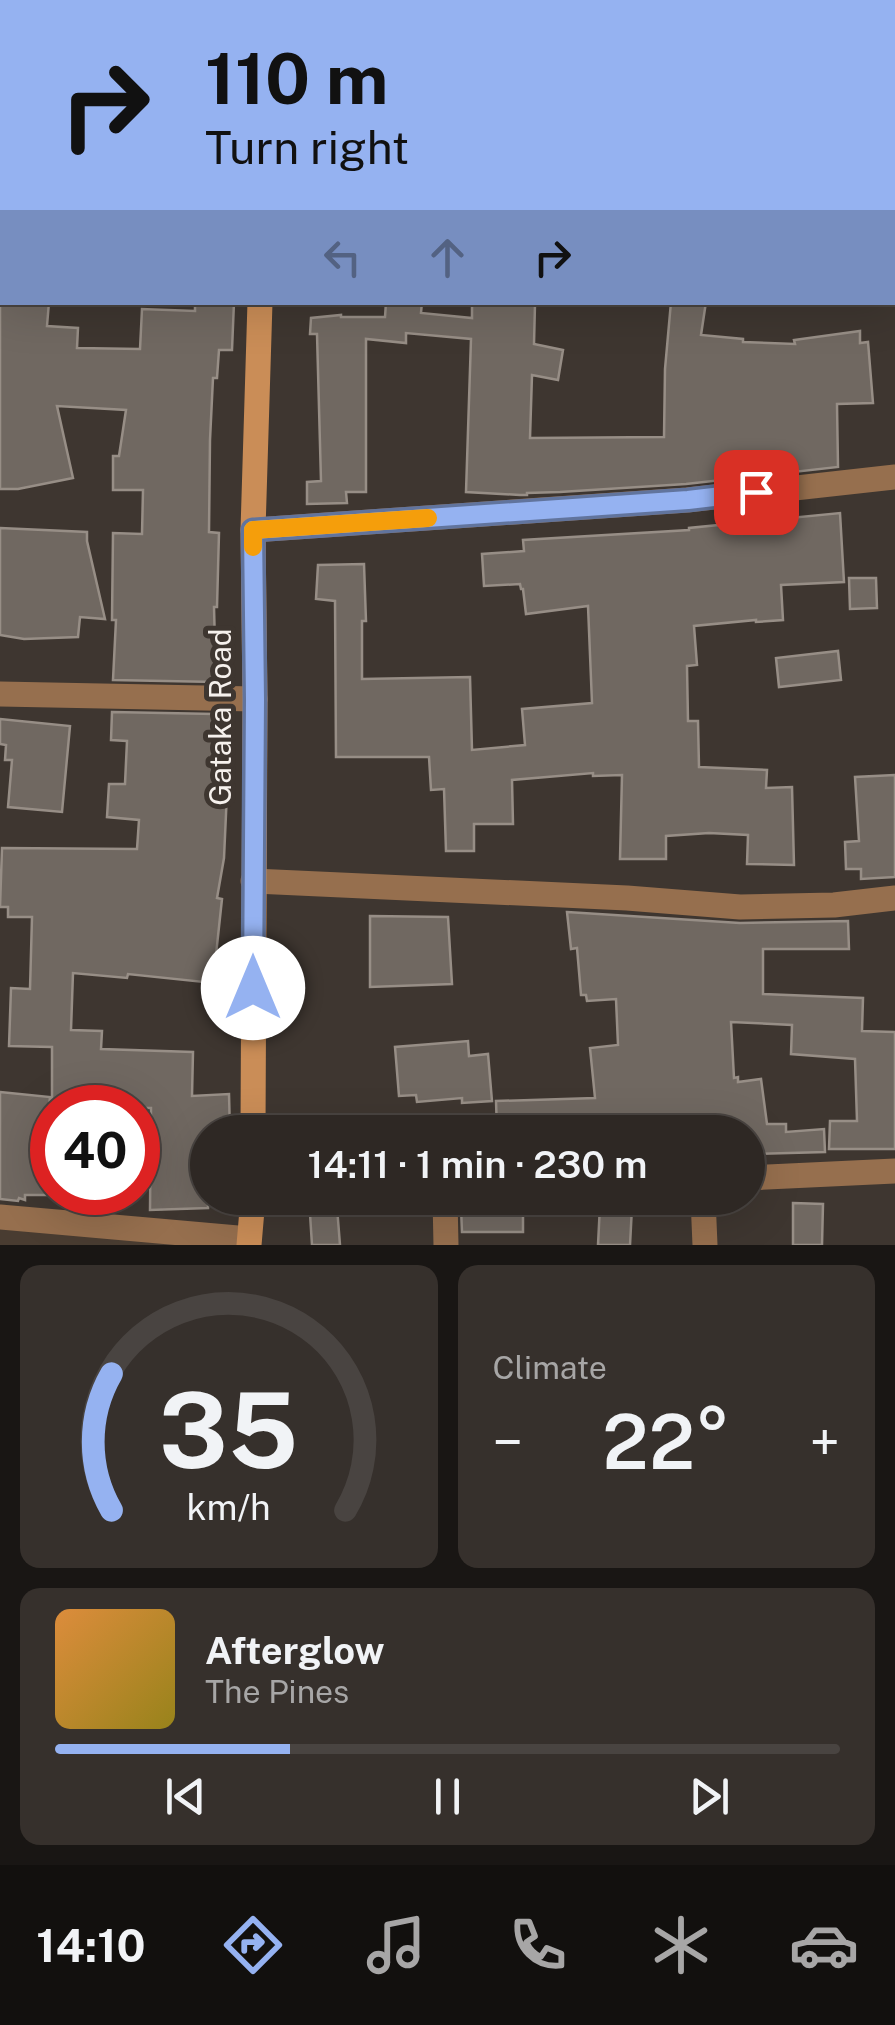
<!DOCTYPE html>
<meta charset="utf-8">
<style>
:root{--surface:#2e2824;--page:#36302c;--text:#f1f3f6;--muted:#a7a6a6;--line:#494441;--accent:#95b2f1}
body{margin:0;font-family:"Public Sans",sans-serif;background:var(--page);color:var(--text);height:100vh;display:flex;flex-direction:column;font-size:38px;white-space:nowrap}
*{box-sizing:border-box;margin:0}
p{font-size:32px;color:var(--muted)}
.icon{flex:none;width:55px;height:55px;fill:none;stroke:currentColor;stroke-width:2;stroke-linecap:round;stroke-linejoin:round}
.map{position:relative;height:1245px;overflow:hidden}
.panel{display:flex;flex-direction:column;gap:20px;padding:20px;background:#191614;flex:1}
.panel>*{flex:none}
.hud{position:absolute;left:0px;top:0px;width:895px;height:305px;box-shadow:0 10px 40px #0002,0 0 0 2px var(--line);background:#95b2f1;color:#111;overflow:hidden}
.speed{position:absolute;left:30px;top:1085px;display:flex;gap:20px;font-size:50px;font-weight:700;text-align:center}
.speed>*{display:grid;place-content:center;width:130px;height:130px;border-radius:50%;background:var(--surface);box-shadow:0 10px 40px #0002,0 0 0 2px var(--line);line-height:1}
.speed .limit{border:15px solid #d22;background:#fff;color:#111}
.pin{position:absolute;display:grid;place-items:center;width:85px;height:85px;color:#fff;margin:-42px;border-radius:20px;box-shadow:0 5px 15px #0006}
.me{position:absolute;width:110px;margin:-55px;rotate:0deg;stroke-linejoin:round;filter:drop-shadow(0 0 8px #0008)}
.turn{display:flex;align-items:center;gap:35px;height:210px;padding:0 40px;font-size:45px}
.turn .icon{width:130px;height:130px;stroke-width:2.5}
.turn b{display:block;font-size:70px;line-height:85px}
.lanes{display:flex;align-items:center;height:95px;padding:0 40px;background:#0003;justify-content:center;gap:50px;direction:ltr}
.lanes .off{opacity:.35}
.big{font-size:75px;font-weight:600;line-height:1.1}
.panel .card{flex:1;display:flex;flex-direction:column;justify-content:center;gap:15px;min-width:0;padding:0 35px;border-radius:20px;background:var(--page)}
.panel .dial{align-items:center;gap:0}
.dial svg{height:260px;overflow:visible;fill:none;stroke:var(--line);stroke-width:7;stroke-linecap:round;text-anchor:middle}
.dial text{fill:var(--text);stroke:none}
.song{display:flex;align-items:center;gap:30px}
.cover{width:120px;height:120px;border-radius:15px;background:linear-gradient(135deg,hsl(30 70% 55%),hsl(50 70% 35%))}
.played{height:10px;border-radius:5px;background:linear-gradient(90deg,var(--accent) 30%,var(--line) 30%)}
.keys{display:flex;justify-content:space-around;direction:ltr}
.heat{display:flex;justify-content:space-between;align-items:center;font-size:55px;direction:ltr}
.panel .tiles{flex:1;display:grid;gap:20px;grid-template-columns:1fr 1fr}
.card:last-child{grid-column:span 2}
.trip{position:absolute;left:190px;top:1115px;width:575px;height:100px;border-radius:50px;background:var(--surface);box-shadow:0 10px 40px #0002,0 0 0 2px var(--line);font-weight:600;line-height:100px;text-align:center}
.dock{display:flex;height:160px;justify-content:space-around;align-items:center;background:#12100e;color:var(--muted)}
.dock .icon{width:70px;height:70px}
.dock .current{color:var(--accent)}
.dock b{font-size:45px;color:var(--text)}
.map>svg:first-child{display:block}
.built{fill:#493c31}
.building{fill:#706861;stroke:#978e86;stroke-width:2.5}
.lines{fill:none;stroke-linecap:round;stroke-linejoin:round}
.street{stroke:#966f4e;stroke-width:25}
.secondary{stroke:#ca8d57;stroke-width:25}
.route-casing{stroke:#61749d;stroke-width:25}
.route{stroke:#95b2f1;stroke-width:18}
.slow{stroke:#f59e0b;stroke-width:18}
.labels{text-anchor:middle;stroke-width:10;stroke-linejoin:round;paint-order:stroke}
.street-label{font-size:30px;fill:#f6f1ed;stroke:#3e3630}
</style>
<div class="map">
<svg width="895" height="1245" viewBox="0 0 895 1245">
<rect width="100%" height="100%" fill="#3e3630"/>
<polygon class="built" points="0,1228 207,1245 0,1245"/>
<g class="building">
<polygon points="0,302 49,302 47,326 78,328 77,348 140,349 142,309 195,311 195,302 234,302 232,350 219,350 217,378 213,378 210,440 209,532 219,533 217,607 214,607 216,682 113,680 116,620 112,620 113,533 142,534 143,490 113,490 113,456 119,456 126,410 57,406 73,478 18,489 0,489"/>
<polygon points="386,302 422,302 421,313 472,318 472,303 535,304 534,344 563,350 558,380 532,375 530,438 664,437 665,369 671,302 706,302 701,335 743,339 743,342 795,344 794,340 860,331 860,343 868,342 873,403 837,404 838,467 686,484 560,492 527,493 527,495 520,495 466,492 471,339 406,333 406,343 366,339 366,492 346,492 347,503 307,504 307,482 321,481 317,334 310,334 311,318 341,315 341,317 385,317"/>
<polygon points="840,513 844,582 781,585 783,620 756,622 756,620 694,626 697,665 687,666 688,721 698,721 699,767 767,770 766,788 792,787 794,865 747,864 748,835 709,833 666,836 666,859 620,859 622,775 593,776 593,773 512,780 513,824 474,824 474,851 446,851 444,789 431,790 429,757 336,757 335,601 316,599 318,565 364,564 366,621 362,621 362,679 470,677 472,750 525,745 522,709 592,703 588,606 526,614 523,589 521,589 520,584 484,586 482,554 524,551 523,540 689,530 689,528"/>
<polygon points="0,528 87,532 87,541 105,619 80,617 78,637 24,639 0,635"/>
<polygon points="849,578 876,578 877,608 850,609"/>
<polygon points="838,651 841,680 779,687 776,658"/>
<polygon points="112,712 215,714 214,791 227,792 224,858 217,898 222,899 213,983 128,974 127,978 73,973 71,1030 102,1031 101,1049 193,1052 192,1096 229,1094 230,1132 208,1132 208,1208 150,1210 151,1108 52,1108 52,1047 9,1046 11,988 30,989 32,917 8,917 8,907 0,907 2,848 137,849 139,820 107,817 109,784 125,784 127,741 111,740"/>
<polygon points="0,719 70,726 62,812 8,807 12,760 5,760 6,745 0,744"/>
<polygon points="895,775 895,877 861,879 861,869 846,869 845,842 859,841 855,777"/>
<polygon points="567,912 740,923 848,921 849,949 763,949 763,994 863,998 862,1031 895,1032 895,1149 829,1149 830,1121 857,1121 855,1059 791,1054 792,1025 731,1022 734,1078 738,1077 738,1082 761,1079 767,1124 786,1124 786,1132 824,1129 825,1152 748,1154 748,1132 580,1132 580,1126 521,1128 521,1132 497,1132 496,1101 595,1098 590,1048 618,1045 616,999 587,1001 586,995 581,995 577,948 571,949"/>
<polygon points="370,916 448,917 452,984 370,987"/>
<polygon points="468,1041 469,1056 488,1054 492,1101 462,1103 462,1098 417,1102 416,1095 399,1096 395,1047"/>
<polygon points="0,1092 50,1097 44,1161 52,1161 52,1195 25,1195 25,1200 19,1198 18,1201 0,1199"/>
<polygon points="793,1203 823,1204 822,1245 793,1245"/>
<polygon points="600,1205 632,1207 630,1245 598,1245"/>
<polygon points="337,1207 340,1245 312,1245 310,1214 319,1208"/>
<polygon points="461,1208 523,1208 523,1232 462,1232"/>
</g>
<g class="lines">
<g class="street">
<polyline points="138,2 195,0"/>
<polyline points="0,9 2,8"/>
<polyline points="0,182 2,182"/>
<polyline points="253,530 687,500 895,477"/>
<polyline points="0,694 255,699"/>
<polyline points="253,881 627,898 740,907 834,905 895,898"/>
<polyline points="748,1178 895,1171"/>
<polyline points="445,1198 446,1245"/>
<polyline points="703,1198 705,1245"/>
<polyline points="253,1203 307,1198"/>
<polyline points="0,1217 249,1239"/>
</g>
<g class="secondary">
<polyline points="259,0 259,2"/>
<polyline points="253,1132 255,699 253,530 260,302"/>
<polyline points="249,1245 253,1198"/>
</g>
</g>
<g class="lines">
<defs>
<polyline id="route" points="253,988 255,700 253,530 688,500 756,492"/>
</defs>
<use href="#route" class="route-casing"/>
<use href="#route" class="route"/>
<polyline class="slow" points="253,547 253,530 428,518"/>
</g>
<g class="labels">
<g class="street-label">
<text transform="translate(221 717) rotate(-90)" y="10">Gataka Road</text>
</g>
</g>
</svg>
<div class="speed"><div class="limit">40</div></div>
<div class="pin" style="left:756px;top:492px;background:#d93025"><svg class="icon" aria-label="arrive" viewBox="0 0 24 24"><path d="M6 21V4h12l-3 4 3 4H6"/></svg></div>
<svg class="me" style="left:253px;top:988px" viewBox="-20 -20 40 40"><circle r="19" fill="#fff"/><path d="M0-13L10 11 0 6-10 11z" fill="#95b2f1"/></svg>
<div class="trip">14:11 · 1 min · 230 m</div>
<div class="hud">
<div class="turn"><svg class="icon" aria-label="right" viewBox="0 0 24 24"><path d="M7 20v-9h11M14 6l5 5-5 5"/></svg><div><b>110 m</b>Turn right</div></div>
<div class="lanes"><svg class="icon off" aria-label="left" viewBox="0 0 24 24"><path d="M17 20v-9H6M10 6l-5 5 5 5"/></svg><svg class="icon off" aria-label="ahead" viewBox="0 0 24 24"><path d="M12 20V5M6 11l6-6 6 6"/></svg><svg class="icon" aria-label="right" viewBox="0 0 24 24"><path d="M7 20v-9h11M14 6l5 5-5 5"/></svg></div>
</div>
</div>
<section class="panel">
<div class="tiles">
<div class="card dial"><svg viewBox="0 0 100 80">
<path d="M14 69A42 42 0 1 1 86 69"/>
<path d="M14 69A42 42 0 0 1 14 27" stroke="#95b2f1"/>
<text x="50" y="56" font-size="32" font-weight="700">35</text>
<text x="50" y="72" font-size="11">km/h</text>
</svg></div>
<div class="card"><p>Climate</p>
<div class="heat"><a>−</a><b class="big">22°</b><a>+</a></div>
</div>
<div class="card">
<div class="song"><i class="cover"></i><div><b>Afterglow</b><p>The Pines</p></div></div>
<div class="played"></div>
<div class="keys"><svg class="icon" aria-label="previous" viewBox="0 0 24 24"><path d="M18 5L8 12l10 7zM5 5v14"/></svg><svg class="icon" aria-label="pause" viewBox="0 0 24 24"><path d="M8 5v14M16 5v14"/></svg><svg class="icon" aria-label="next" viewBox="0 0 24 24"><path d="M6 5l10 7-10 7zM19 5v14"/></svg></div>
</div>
</div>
</section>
<nav class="dock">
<b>14:10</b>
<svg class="icon current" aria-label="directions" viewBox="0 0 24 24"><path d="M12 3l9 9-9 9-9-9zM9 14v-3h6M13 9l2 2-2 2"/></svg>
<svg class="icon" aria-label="music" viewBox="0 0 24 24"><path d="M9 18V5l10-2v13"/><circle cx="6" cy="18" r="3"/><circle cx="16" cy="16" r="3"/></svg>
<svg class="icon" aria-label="phone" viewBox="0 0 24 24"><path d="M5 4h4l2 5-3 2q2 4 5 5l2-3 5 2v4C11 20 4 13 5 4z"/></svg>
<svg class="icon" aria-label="climate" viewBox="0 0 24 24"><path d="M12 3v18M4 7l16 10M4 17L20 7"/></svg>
<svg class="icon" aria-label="car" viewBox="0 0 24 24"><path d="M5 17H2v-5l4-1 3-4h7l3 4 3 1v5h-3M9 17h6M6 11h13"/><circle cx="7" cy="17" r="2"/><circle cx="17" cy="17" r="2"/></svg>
</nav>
